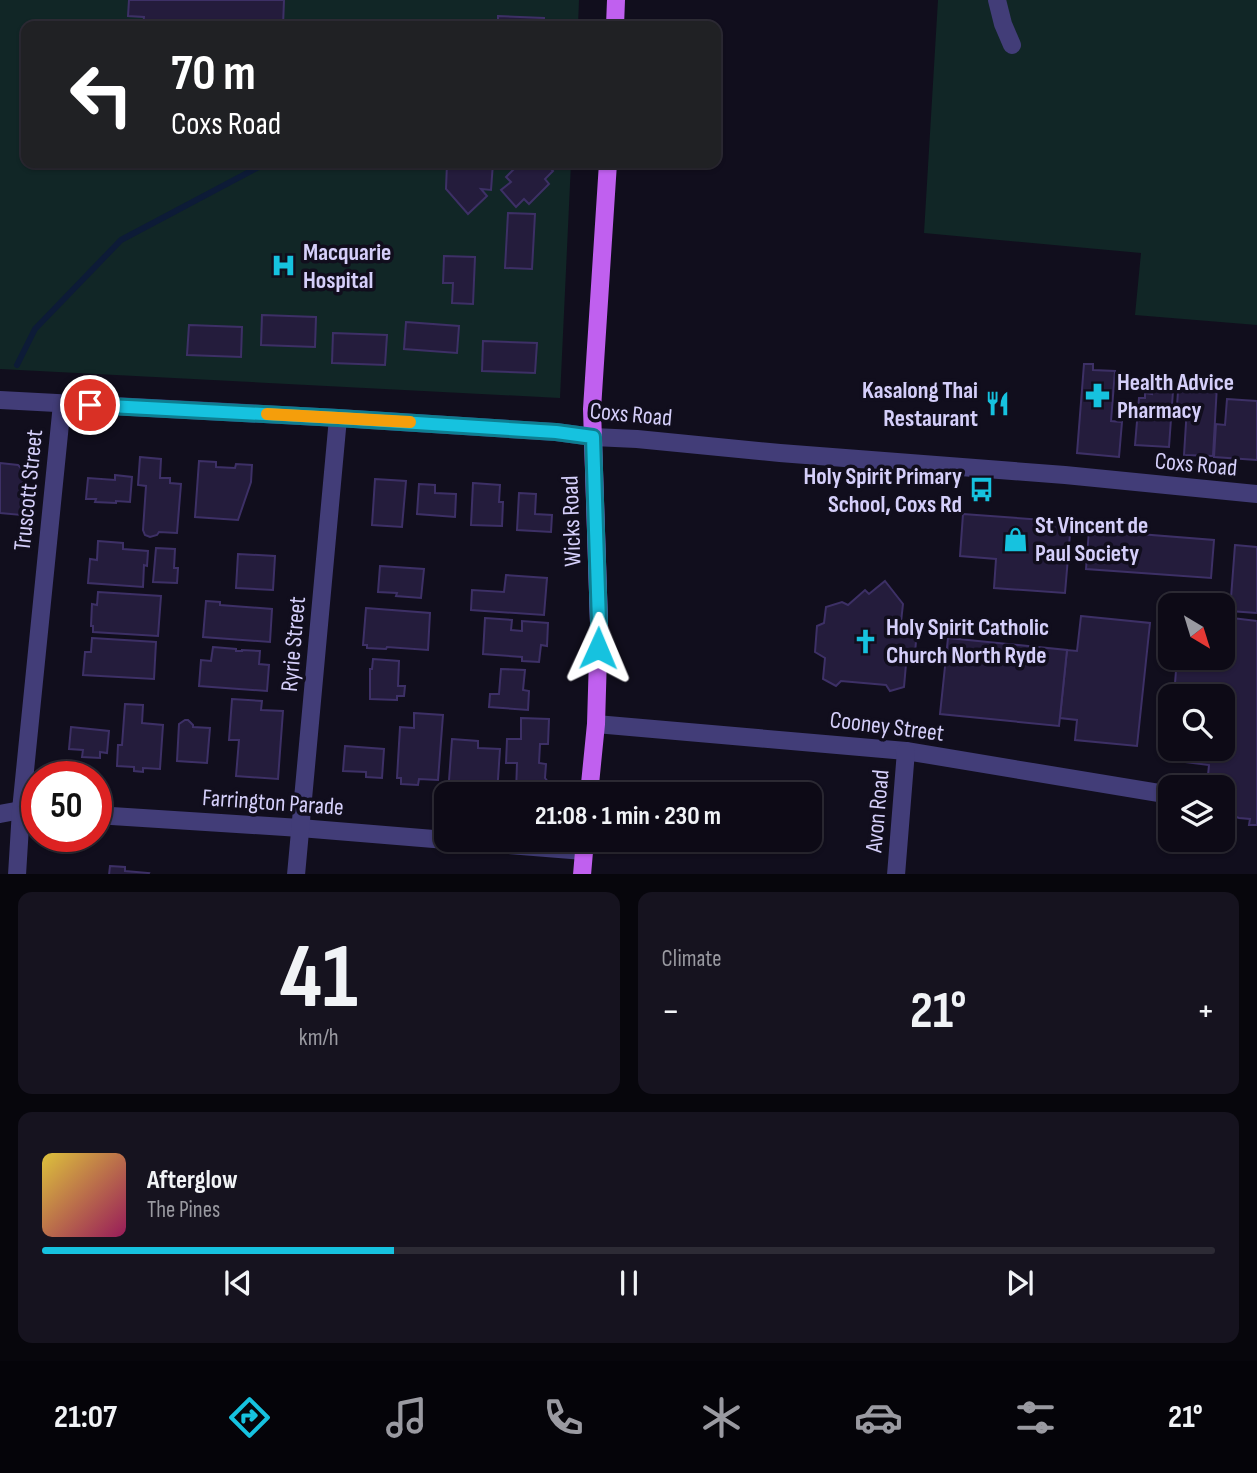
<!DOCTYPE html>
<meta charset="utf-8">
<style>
:root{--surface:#0d0a16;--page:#16131f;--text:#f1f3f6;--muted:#9a9aa1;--line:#2d2b35;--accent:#16c2df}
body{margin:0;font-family:"Sofia Sans Condensed",sans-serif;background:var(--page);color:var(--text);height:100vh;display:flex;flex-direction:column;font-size:26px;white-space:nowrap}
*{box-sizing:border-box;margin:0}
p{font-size:23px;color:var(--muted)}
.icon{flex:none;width:38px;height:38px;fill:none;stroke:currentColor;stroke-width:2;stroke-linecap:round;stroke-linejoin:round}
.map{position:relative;height:874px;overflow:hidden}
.drawer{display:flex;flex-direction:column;gap:18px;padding:18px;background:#07060c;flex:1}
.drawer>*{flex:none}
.guide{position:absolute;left:21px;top:21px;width:700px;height:147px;border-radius:14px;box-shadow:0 2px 5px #0004,0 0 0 2px var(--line);background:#202124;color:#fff;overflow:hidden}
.needle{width:46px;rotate:142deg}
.controls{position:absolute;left:1158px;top:593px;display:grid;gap:14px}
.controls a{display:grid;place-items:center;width:77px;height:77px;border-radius:14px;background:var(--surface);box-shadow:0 2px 5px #0004,0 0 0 2px var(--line);font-size:35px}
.speed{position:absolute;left:21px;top:761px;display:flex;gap:14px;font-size:35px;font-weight:700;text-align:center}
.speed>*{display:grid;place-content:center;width:91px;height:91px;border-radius:50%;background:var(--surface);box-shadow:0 2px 5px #0004,0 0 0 2px var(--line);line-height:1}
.speed .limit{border:10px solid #d22;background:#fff;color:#111}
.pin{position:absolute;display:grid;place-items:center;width:60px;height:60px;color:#fff;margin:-30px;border:4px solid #fff;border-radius:50%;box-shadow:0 2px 7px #0007}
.me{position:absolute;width:77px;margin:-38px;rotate:1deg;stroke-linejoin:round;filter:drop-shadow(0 0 5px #0008)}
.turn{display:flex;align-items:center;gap:24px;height:147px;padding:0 35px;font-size:32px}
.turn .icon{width:91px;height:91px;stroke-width:2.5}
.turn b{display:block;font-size:49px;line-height:60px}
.big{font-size:52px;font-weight:700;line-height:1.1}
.drawer .tile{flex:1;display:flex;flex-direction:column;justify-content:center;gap:10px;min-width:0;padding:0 24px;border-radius:14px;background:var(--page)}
.drawer .dial{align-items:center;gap:0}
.dial b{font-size:91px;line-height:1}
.song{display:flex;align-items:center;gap:21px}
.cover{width:84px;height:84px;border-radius:10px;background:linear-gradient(135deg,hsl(50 70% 55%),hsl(330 70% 35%))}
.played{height:7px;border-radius:4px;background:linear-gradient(90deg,var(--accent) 30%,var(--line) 30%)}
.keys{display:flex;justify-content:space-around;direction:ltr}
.heat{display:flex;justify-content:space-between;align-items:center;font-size:38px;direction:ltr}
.drawer .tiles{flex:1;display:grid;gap:18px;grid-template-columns:1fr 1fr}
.tile:last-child{grid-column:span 2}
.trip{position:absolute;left:434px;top:782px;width:388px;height:70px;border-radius:14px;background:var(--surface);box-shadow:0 2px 5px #0004,0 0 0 2px var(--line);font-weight:700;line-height:70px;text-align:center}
.tab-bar{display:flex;height:112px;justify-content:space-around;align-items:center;background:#050409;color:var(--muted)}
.tab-bar .icon{width:49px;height:49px}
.tab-bar .on{color:var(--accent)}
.tab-bar b{font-size:32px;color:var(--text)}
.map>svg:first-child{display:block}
.green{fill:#112626}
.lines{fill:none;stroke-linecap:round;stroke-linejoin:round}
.stream{stroke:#0d1b37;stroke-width:6}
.building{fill:#241c3c;stroke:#3d3066;stroke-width:2}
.path{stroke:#39a4a2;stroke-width:3.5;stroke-dasharray:3.5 5;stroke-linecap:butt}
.minor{stroke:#423d78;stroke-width:18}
.major{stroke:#c060ef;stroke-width:18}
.route-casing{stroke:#0e7e91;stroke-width:18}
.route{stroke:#16c2df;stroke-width:12}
.slow{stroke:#f59e0b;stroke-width:12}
.labels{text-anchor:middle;stroke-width:7;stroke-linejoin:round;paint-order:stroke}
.poi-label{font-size:24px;font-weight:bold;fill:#d5cffa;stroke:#110e1d;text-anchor:start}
.street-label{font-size:24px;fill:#d5cffa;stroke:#110e1d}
</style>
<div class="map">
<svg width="1257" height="875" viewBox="0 0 1257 875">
<rect width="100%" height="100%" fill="#110e1d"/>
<g class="green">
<polygon points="0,0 579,0 578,26 26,26 26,163 571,163 560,398 0,369"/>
<polygon points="938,0 1257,0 1257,325 1135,315 1141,253 924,233"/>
</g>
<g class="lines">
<polyline class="stream" points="17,365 35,329 121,240 266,163"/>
</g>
<g class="building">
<polygon points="129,0 284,0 283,26 143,26 144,17 128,16"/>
<polygon points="498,16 544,18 544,26 498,26"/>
<polygon points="447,163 493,163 491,190 481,189 487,196 468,214 446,189"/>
<polygon points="497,163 545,163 553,171 545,179 549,184 529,204 524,199 516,207 501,190 511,182 506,177 514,169 513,167 497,167"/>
<polygon points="508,213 535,214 532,269 505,268"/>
<polygon points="444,256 475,257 473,304 452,303 453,283 443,283"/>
<polygon points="262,315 316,317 315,347 261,345"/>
<polygon points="406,322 459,326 457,353 404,349"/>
<polygon points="189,325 242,327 241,357 187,355"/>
<polygon points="333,333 387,335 385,365 332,363"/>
<polygon points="483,341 537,343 535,373 482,371"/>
<polygon points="1084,364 1093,364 1093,370 1115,371 1111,421 1122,422 1119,457 1077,453"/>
<polygon points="1179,377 1209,379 1209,384 1217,385 1213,456 1184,455 1187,407 1177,406"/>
<polygon points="1152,390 1173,391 1169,447 1135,445 1139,398 1145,398 1145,393 1152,394"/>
<polygon points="1227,399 1257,401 1257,460 1214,457 1216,424 1225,425"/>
<polygon points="140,457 161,459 160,478 170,478 170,483 181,484 177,533 159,532 157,535 150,537 145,535 143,530 146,486 138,485"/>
<polygon points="199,461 216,462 216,467 235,468 236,464 252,465 251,482 238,520 195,517"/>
<polygon points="0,463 18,465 24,471 21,515 0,513"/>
<polygon points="115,475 132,477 130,502 116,501 116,503 95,502 96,499 86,499 88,478 115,480"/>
<polygon points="375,479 406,481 402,527 372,525"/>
<polygon points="473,483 500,485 499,502 503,502 502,526 471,525"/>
<polygon points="419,484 435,485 435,493 456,494 455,517 417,514"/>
<polygon points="519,493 536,494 535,514 552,515 551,532 517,530"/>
<polygon points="963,514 1071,522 1065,593 994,588 996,559 960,556"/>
<polygon points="1089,530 1214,540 1211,578 1086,569"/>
<polygon points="98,541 123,543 123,549 148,551 147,566 144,565 143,587 88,583 90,559 97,560"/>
<polygon points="1235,545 1257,547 1257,613 1230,611"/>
<polygon points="156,548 175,549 174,568 178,568 177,583 153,582"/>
<polygon points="238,554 275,556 273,590 236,588"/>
<polygon points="380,566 424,569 421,598 396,596 397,593 378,592"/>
<polygon points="506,575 547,578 544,615 471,610 472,590 504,592"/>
<polygon points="885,581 903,604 901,622 917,630 914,664 906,664 904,687 890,691 886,685 841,681 836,686 823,679 825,658 815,652 817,626 824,623 826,607 842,602 848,605 865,590 869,594"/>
<polygon points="98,592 161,596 158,636 93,632 93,626 91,626 92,604 97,605"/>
<polygon points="206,601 220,602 220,605 272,609 270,642 203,637"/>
<polygon points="366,608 430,613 428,650 387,647 386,649 367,648 367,645 363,645"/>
<polygon points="1081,616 1150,623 1137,746 1075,740 1077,720 1060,718 1067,650 1077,651"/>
<polygon points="1224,617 1257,621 1257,825 1249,825 1250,819 1239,818 1228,814 1223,810 1223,788 1208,788 1207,785 1209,765 1169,760 1171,735 1171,749 1223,749 1223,696 1174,696 1177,658 1223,658"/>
<polygon points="485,618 512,620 511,630 522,631 522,621 548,623 547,646 541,645 539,662 522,661 522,657 483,654"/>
<polygon points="92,638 156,642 154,679 83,675 85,652 91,652"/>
<polygon points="948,638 1067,650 1059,726 940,714"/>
<polygon points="213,647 236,649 236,651 242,651 242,650 260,651 259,664 269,665 267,691 199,686 201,660 211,661"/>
<polygon points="373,659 399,661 398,686 405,686 404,696 397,696 397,700 370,699 370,669 372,669"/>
<polygon points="501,669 525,670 523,690 529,691 528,710 489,707 490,694 499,694"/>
<polygon points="232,699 262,701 261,710 283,711 278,779 236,776 239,740 229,740"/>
<polygon points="125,704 143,705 142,723 163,725 160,769 143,768 143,772 134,771 134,767 117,766 118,745 122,745"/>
<polygon points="414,713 443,715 438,780 419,779 418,785 401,784 401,778 397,778 400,727 414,728"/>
<polygon points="521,718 549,719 548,744 540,744 539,763 546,764 545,778 549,783 549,791 544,794 516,793 517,763 506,763 507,739 521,739"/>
<polygon points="185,720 188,720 193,725 193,727 210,728 207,763 177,761 179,724"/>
<polygon points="71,727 109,731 107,753 100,752 100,758 82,757 83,750 69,749"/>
<polygon points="452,739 478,741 478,748 500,749 497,794 483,794 483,791 466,790 466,794 448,794"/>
<polygon points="345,746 384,749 382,778 366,777 366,772 343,771"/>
<polygon points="110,866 125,867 125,871 149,873 148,875 109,875"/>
</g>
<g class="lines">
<polyline class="path" points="620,410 630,412"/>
<g class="minor">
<polyline points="997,0 1003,24 1012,45"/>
<polyline points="0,400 338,418 556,432 593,437 637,439 780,453 1065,475 1257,494"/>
<polyline points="596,724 906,751 1171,795"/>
<polyline points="0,814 21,810 37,811"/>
<polyline points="96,815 300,828 446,840"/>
<polyline points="448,840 584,851"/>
<polyline points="17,875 21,810 62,404"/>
<polyline points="296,875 338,418"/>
<polyline points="896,875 906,751"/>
</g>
<g class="major">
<polyline points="615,26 616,0"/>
<polyline points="589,794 596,724 599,623 592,409 608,163"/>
<polyline points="582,875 585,840"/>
</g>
</g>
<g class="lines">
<defs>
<polyline id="route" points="90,405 338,418 556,432 593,437 599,623 598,648"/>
</defs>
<use href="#route" class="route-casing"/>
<use href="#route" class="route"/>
<polyline class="slow" points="267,414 410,422"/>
</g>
<defs>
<symbol id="hospital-bare" viewBox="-9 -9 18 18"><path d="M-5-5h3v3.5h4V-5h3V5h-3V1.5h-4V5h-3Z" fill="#16c2df" stroke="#110e1d" stroke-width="2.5" paint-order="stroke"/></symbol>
<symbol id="pharmacy-bare" viewBox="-9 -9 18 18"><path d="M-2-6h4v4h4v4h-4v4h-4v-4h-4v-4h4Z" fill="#16c2df" stroke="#110e1d" stroke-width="2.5" paint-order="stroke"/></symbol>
<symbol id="restaurant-bare" viewBox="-9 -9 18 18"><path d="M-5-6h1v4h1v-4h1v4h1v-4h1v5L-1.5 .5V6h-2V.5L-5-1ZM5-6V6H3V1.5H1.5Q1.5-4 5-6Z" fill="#16c2df" stroke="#110e1d" stroke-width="2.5" paint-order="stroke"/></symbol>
<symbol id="bus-bare" viewBox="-9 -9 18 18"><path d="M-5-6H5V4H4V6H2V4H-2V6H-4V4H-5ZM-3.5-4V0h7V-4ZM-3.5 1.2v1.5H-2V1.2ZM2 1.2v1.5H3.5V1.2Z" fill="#16c2df" stroke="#110e1d" stroke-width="2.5" paint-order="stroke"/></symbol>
<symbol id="shop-bare" viewBox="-9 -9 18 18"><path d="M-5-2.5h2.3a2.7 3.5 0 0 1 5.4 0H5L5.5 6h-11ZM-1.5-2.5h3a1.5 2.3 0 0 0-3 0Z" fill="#16c2df" stroke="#110e1d" stroke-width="2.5" paint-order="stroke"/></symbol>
<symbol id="church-bare" viewBox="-9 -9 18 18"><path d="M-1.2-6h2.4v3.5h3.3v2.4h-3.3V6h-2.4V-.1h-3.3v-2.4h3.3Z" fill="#16c2df" stroke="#110e1d" stroke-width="2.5" paint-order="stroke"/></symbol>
</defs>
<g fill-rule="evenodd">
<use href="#hospital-bare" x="266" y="248" width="35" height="35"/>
<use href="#pharmacy-bare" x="1080" y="378" width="35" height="35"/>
<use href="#restaurant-bare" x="980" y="386" width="35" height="35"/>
<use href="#bus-bare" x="964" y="472" width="35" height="35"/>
<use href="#shop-bare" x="998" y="522" width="35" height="35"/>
<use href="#church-bare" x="848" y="624" width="35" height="35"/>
</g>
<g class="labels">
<g class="poi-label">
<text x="303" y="260">Macquarie<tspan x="303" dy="28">Hospital</tspan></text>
<text x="1117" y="390">Health Advice<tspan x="1117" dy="28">Pharmacy</tspan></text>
<text x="978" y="398" text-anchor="end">Kasalong Thai<tspan x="978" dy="28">Restaurant</tspan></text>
<text x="962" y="484" text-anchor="end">Holy Spirit Primary<tspan x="962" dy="28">School, Coxs Rd</tspan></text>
<text x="1035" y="533">St Vincent de<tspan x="1035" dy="28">Paul Society</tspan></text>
<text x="886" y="635">Holy Spirit Catholic<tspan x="886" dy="28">Church North Ryde</tspan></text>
</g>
<g class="street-label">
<text transform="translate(631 414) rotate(5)" y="8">Coxs Road</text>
<text transform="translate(1196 464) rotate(5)" y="8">Coxs Road</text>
<text transform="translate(28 490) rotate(-84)" y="8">Truscott Street</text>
<text transform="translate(571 521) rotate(-92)" y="8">Wicks Road</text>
<text transform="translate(293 644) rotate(-85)" y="8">Ryrie Street</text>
<text transform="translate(887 726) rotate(7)" y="8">Cooney Street</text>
<text transform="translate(273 802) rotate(4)" y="8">Farrington Parade</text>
<text transform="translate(877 811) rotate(-85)" y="8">Avon Road</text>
</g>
</g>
</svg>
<div class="controls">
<a><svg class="needle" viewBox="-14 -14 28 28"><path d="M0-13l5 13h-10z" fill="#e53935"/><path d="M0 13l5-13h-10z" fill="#9a9aa1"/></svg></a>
<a><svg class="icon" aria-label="search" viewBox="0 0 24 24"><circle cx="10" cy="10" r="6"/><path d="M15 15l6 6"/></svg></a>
<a><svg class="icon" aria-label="layers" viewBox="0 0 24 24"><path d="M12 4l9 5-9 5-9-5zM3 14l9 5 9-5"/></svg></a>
</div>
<div class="speed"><div class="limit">50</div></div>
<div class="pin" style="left:90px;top:405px;background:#d93025"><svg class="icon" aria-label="arrive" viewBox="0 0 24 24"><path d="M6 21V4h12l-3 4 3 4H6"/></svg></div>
<svg class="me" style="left:598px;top:648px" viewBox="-20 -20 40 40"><path d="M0-17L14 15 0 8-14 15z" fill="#16c2df" stroke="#fff" stroke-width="4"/></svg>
<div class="trip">21:08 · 1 min · 230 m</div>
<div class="guide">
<div class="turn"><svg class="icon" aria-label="left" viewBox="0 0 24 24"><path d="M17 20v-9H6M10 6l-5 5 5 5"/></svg><div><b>70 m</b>Coxs Road</div></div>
</div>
</div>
<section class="drawer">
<div class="tiles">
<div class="tile dial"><b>41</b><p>km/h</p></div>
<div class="tile"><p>Climate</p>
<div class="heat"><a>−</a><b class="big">21°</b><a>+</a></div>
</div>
<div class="tile">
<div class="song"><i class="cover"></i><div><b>Afterglow</b><p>The Pines</p></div></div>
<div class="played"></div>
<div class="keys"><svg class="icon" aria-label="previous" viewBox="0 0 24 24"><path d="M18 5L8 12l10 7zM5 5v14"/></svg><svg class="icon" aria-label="pause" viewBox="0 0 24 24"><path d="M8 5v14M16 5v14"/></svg><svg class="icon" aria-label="next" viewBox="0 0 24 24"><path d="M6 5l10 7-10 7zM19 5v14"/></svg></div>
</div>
</div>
</section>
<nav class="tab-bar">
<b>21:07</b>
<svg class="icon on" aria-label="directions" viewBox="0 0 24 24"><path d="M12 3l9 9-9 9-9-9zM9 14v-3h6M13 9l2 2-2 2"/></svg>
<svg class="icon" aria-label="music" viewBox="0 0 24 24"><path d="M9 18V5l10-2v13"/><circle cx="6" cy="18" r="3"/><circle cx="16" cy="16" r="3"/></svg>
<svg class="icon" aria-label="phone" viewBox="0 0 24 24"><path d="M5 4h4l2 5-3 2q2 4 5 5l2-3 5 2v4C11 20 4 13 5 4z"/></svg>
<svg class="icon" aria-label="climate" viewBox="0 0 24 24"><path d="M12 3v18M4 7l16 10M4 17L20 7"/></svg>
<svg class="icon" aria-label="car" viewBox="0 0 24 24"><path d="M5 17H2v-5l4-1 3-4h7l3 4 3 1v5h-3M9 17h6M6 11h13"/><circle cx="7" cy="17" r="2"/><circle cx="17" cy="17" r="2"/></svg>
<svg class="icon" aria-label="filters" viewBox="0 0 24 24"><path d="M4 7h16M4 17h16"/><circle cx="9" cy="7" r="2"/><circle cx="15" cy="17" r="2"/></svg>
<b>21°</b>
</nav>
